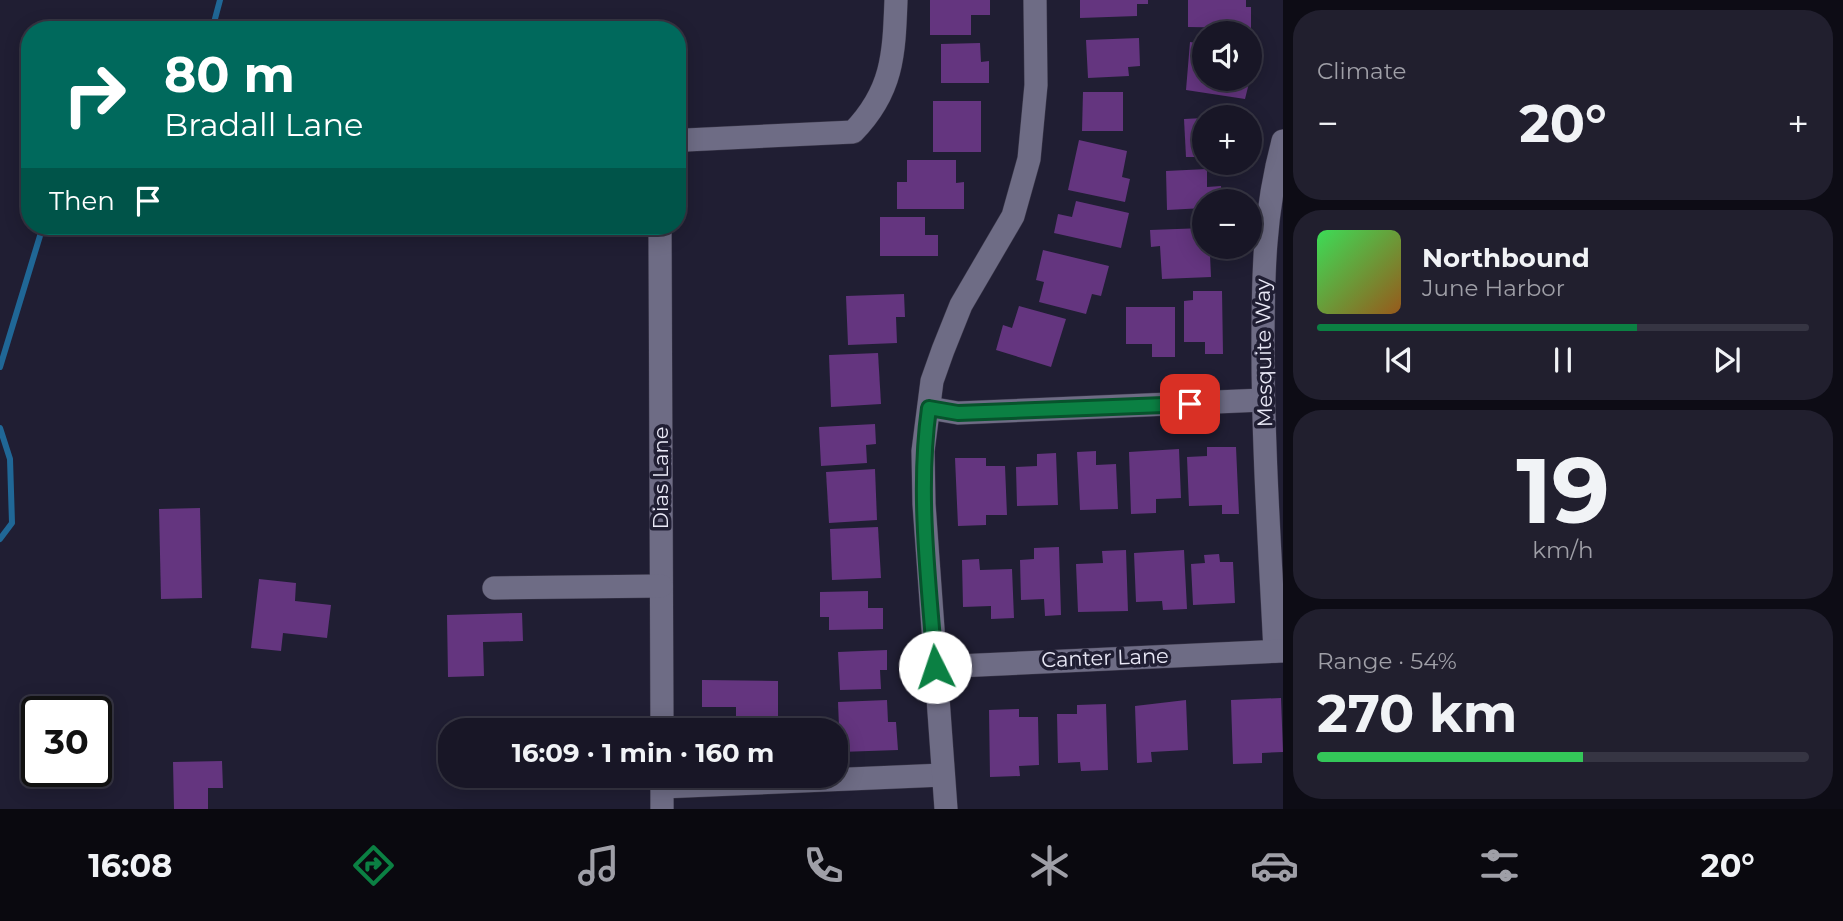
<!DOCTYPE html>
<meta charset="utf-8">
<style>
:root{--surface:#181626;--page:#211f2e;--text:#f1f3f6;--muted:#9f9fa7;--line:#363543;--accent:#0b8043}
body{margin:0;font-family:Montserrat,sans-serif;background:var(--page);color:var(--text);height:100vh;display:flex;flex-direction:column;font-size:26px;white-space:nowrap}
*{box-sizing:border-box;margin:0}
p{font-size:23px;color:var(--muted)}
.icon{flex:none;width:38px;height:38px;fill:none;stroke:currentColor;stroke-width:2;stroke-linecap:round;stroke-linejoin:round}
.map{position:relative;flex:1;overflow:hidden}
.drawer{display:flex;flex-direction:column;gap:10px;padding:10px;background:#0d0c15;width:560px}
.drawer>*{flex:none}
.banner{position:absolute;left:21px;top:21px;width:665px;height:214px;border-radius:28px;box-shadow:0 4px 18px #0003,0 0 0 2px var(--line);background:#00695c;color:#fff;overflow:hidden}
.buttons{position:absolute;left:1192px;top:21px;display:grid;gap:14px}
.buttons a{display:grid;place-items:center;width:70px;height:70px;border-radius:50%;background:var(--surface);box-shadow:0 4px 18px #0003,0 0 0 2px var(--line);font-size:35px}
.speed{position:absolute;left:21px;top:696px;display:flex;gap:14px;font-size:35px;font-weight:700;text-align:center}
.speed>*{display:grid;place-content:center;width:91px;height:91px;border-radius:50%;background:var(--surface);box-shadow:0 4px 18px #0003,0 0 0 2px var(--line);line-height:1}
.speed .limit{border:4px solid #111;border-radius:10px;background:#fff;color:#111}
.pin{position:absolute;display:grid;place-items:center;width:60px;height:60px;color:#fff;margin:-30px;border-radius:14px;box-shadow:0 4px 10px #0006}
.me{position:absolute;width:77px;margin:-38px;rotate:356deg;stroke-linejoin:round;filter:drop-shadow(0 0 5px #0008)}
.turn{display:flex;align-items:center;gap:24px;height:147px;padding:0 28px;font-size:32px}
.turn .icon{width:91px;height:91px;stroke-width:2.5}
.turn b{display:block;font-size:49px;line-height:60px}
.then{display:flex;align-items:center;height:66px;padding:0 28px;background:#0003;gap:14px;font-size:26px}
.big{font-size:52px;font-weight:700;line-height:1.1}
.drawer .card{flex:1;display:flex;flex-direction:column;justify-content:center;gap:10px;min-width:0;padding:0 24px;border-radius:28px;background:var(--page)}
.drawer .dial{align-items:center;gap:0}
.dial b{font-size:91px;line-height:1}
.song{display:flex;align-items:center;gap:21px}
.cover{width:84px;height:84px;border-radius:10px;background:linear-gradient(135deg,hsl(130 70% 55%),hsl(30 70% 35%))}
.played{height:7px;border-radius:4px;background:linear-gradient(90deg,var(--accent) 65%,var(--line) 65%)}
.keys{display:flex;justify-content:space-around;direction:ltr}
.heat{display:flex;justify-content:space-between;align-items:center;font-size:38px;direction:ltr}
.charge{height:10px;border-radius:5px;background:linear-gradient(90deg,#34c759 54%,var(--line) 0)}
.trip{position:absolute;left:438px;top:718px;width:410px;height:70px;border-radius:28px;background:var(--surface);box-shadow:0 4px 18px #0003,0 0 0 2px var(--line);font-weight:700;line-height:70px;text-align:center}
.tab-bar{display:flex;height:112px;justify-content:space-around;align-items:center;background:#0a090f;color:var(--muted)}
.tab-bar .icon{width:49px;height:49px}
.tab-bar .active{color:var(--accent)}
.tab-bar b{font-size:32px;color:var(--text)}
main{display:flex;flex:1;min-height:0}
.map>svg:first-child{display:block}
.lines{fill:none;stroke-linecap:round;stroke-linejoin:round}
.stream{stroke:#206796;stroke-width:6}
.building{fill:#64357f}
.minor-casing{stroke:#3b384a;stroke-width:24}
.minor{stroke:#6e6c85;stroke-width:23}
.route-casing{stroke:#07532c;stroke-width:18}
.route{stroke:#0b8043;stroke-width:12}
.labels{text-anchor:middle;stroke-width:7;stroke-linejoin:round;paint-order:stroke}
.street-label{font-size:21px;fill:#e9e8f6;stroke:#201e33}
</style>
<main>
<div class="map">
<svg width="1283" height="809" viewBox="0 0 1283 809">
<rect width="100%" height="100%" fill="#201e33"/>
<g class="lines">
<g class="stream">
<polyline points="212,30 220,0"/>
<polyline points="0,367 43,226"/>
<polyline points="0,428 10,459 12,523 0,539"/>
</g>
</g>
<g class="building">
<polygon points="930,0 990,0 990,15 971,15 971,35 930,35"/>
<polygon points="1080,0 1148,0 1148,4 1137,4 1137,16 1080,18"/>
<polygon points="1188,0 1246,0 1246,7 1251,7 1251,28 1188,27"/>
<polygon points="1139,38 1140,66 1128,67 1129,76 1088,78 1086,40"/>
<polygon points="1190,42 1204,44 1204,79 1250,79 1245,99 1186,90"/>
<polygon points="980,43 981,62 989,61 989,83 941,83 941,44"/>
<polygon points="1083,92 1123,92 1123,131 1082,131"/>
<rect x="933" y="101" width="48" height="51"/>
<polygon points="1204,118 1204,157 1186,157 1184,119"/>
<polygon points="1079,140 1127,151 1122,177 1130,179 1125,202 1068,190"/>
<polygon points="907,160 956,160 956,183 964,182 964,209 897,209 897,182 907,182"/>
<polygon points="1207,169 1207,187 1221,186 1222,201 1204,201 1204,208 1167,210 1166,171"/>
<polygon points="1076,201 1129,213 1121,248 1054,233 1058,214 1072,217"/>
<polygon points="880,217 925,217 925,235 938,235 938,256 880,256"/>
<polygon points="1204,228 1204,247 1218,247 1219,255 1210,255 1211,277 1162,279 1160,246 1151,247 1150,230"/>
<polygon points="1043,250 1109,266 1101,296 1092,294 1086,314 1039,302 1044,282 1036,280"/>
<polygon points="1193,291 1222,291 1223,354 1205,354 1205,342 1184,342 1184,301 1193,300"/>
<polygon points="904,294 905,317 896,317 897,343 848,345 846,296"/>
<polygon points="1019,306 1066,319 1051,367 996,350 1003,325 1012,328"/>
<polygon points="1126,307 1175,307 1175,357 1152,357 1152,344 1126,344"/>
<polygon points="878,353 881,404 831,407 829,355"/>
<polygon points="875,424 876,444 866,445 867,463 821,466 819,427"/>
<polygon points="1207,447 1236,447 1239,514 1222,514 1222,505 1189,506 1187,457 1207,456"/>
<polygon points="1179,449 1181,498 1156,499 1156,513 1131,514 1129,452"/>
<polygon points="1096,451 1096,465 1116,464 1118,509 1080,510 1077,452"/>
<polygon points="1056,453 1058,505 1017,506 1016,467 1037,466 1037,454"/>
<polygon points="955,458 986,458 986,466 1005,466 1007,515 986,515 986,525 958,526"/>
<polygon points="875,469 877,520 829,523 826,472"/>
<polygon points="200,508 202,598 161,599 159,509"/>
<polygon points="878,527 881,578 832,580 830,529"/>
<polygon points="1059,547 1061,615 1045,616 1044,599 1021,600 1020,560 1034,559 1034,548"/>
<polygon points="1126,550 1128,611 1078,612 1076,564 1103,563 1102,551"/>
<polygon points="1184,550 1187,609 1163,610 1162,601 1136,602 1134,553"/>
<polygon points="1219,554 1220,562 1233,562 1235,603 1193,605 1191,564 1205,563 1204,555"/>
<polygon points="979,559 980,570 1012,569 1014,618 991,619 991,606 963,607 962,560"/>
<polygon points="259,579 296,583 295,601 331,605 327,638 283,633 281,651 251,648"/>
<polygon points="868,591 868,608 883,608 883,629 829,630 829,617 820,617 820,592"/>
<polygon points="522,613 523,641 483,642 484,676 448,677 447,615"/>
<polygon points="887,650 887,670 880,670 881,689 840,690 838,652"/>
<polygon points="702,680 778,681 778,730 736,730 736,707 702,707"/>
<polygon points="1281,698 1283,752 1262,753 1262,763 1233,764 1231,700"/>
<polygon points="887,700 888,722 896,722 898,750 840,752 838,702"/>
<polygon points="1186,700 1188,750 1151,752 1152,762 1137,763 1135,706"/>
<polygon points="1106,704 1108,770 1081,771 1080,762 1058,763 1057,714 1077,714 1077,705"/>
<polygon points="1019,709 1019,717 1038,717 1039,765 1019,766 1020,776 990,777 989,710"/>
<polygon points="222,761 223,788 208,788 208,809 174,809 173,762"/>
</g>
<g class="lines">
<defs>
<g id="minor">
<path d="M677,144L686,140L853,132C893,91 894,54 896,0"/>
<polyline points="660,226 662,730"/>
<polyline points="929,408 958,413 1263,400"/>
<polyline points="494,588 661,586"/>
<path d="M1275,651C1270,550 1263,449 1263,347C1263,274 1264,212 1283,141"/>
<polyline points="935,667 1283,651"/>
<polyline points="662,787 943,775"/>
<polyline points="662,809 662,775"/>
<polyline points="946,809 924,504 923,451 932,381 943,350 961,305 1013,216 1029,159 1036,85 1035,0"/>
</g>
</defs>
<use href="#minor" class="minor-casing"/>
<use href="#minor" class="minor"/>
</g>
<g class="lines">
<defs>
<path id="route" d="M935,667C929,581 917,494 929,408L958,413L1190,404"/>
</defs>
<use href="#route" class="route-casing"/>
<use href="#route" class="route"/>
</g>
<g class="labels">
<g class="street-label">
<text transform="translate(1264 353) rotate(-91)" y="7">Mesquite Way</text>
<text transform="translate(661 478) rotate(-90)" y="7">Dias Lane</text>
<text transform="translate(1105 658) rotate(-2)" y="7">Canter Lane</text>
</g>
</g>
</svg>
<div class="buttons">
<a><svg class="icon" aria-label="sound" viewBox="0 0 24 24"><path d="M4 9h4l5-4v14l-5-4H4zM17 9q2 3 0 6"/></svg></a>
<a>+</a>
<a>−</a>
</div>
<div class="speed"><div class="limit">30</div></div>
<div class="pin" style="left:1190px;top:404px;background:#d93025"><svg class="icon" aria-label="arrive" viewBox="0 0 24 24"><path d="M6 21V4h12l-3 4 3 4H6"/></svg></div>
<svg class="me" style="left:935px;top:667px" viewBox="-20 -20 40 40"><circle r="19" fill="#fff"/><path d="M0-13L10 11 0 6-10 11z" fill="#0b8043"/></svg>
<div class="trip">16:09 · 1 min · 160 m</div>
<div class="banner">
<div class="turn"><svg class="icon" aria-label="right" viewBox="0 0 24 24"><path d="M7 20v-9h11M14 6l5 5-5 5"/></svg><div><b>80 m</b>Bradall Lane</div></div>
<div class="then">Then<svg class="icon" aria-label="arrive" viewBox="0 0 24 24"><path d="M6 21V4h12l-3 4 3 4H6"/></svg></div>
</div>
</div>
<section class="drawer">
<div class="card"><p>Climate</p>
<div class="heat"><a>−</a><b class="big">20°</b><a>+</a></div>
</div>
<div class="card">
<div class="song"><i class="cover"></i><div><b>Northbound</b><p>June Harbor</p></div></div>
<div class="played"></div>
<div class="keys"><svg class="icon" aria-label="previous" viewBox="0 0 24 24"><path d="M18 5L8 12l10 7zM5 5v14"/></svg><svg class="icon" aria-label="pause" viewBox="0 0 24 24"><path d="M8 5v14M16 5v14"/></svg><svg class="icon" aria-label="next" viewBox="0 0 24 24"><path d="M6 5l10 7-10 7zM19 5v14"/></svg></div>
</div>
<div class="card dial"><b>19</b><p>km/h</p></div>
<div class="card"><p>Range · 54%</p><b class="big">270 km</b><div class="charge"></div></div>
</section>
</main>
<nav class="tab-bar">
<b>16:08</b>
<svg class="icon active" aria-label="directions" viewBox="0 0 24 24"><path d="M12 3l9 9-9 9-9-9zM9 14v-3h6M13 9l2 2-2 2"/></svg>
<svg class="icon" aria-label="music" viewBox="0 0 24 24"><path d="M9 18V5l10-2v13"/><circle cx="6" cy="18" r="3"/><circle cx="16" cy="16" r="3"/></svg>
<svg class="icon" aria-label="phone" viewBox="0 0 24 24"><path d="M5 4h4l2 5-3 2q2 4 5 5l2-3 5 2v4C11 20 4 13 5 4z"/></svg>
<svg class="icon" aria-label="climate" viewBox="0 0 24 24"><path d="M12 3v18M4 7l16 10M4 17L20 7"/></svg>
<svg class="icon" aria-label="car" viewBox="0 0 24 24"><path d="M5 17H2v-5l4-1 3-4h7l3 4 3 1v5h-3M9 17h6M6 11h13"/><circle cx="7" cy="17" r="2"/><circle cx="17" cy="17" r="2"/></svg>
<svg class="icon" aria-label="filters" viewBox="0 0 24 24"><path d="M4 7h16M4 17h16"/><circle cx="9" cy="7" r="2"/><circle cx="15" cy="17" r="2"/></svg>
<b>20°</b>
</nav>
